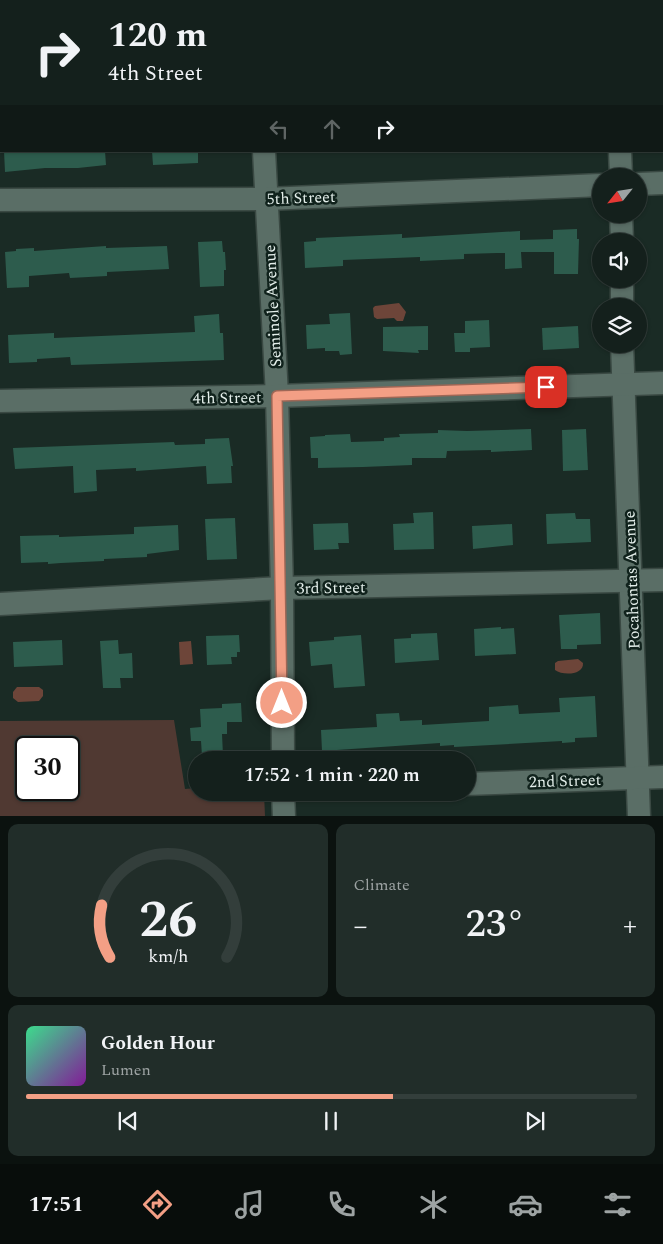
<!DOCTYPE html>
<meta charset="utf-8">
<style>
:root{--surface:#14201c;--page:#212d29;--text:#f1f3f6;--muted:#9da3a3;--line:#333e3b;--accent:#f39f85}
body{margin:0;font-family:Spectral,serif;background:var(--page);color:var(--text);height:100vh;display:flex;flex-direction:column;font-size:19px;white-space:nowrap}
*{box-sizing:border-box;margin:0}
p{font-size:16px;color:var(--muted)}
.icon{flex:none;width:28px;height:28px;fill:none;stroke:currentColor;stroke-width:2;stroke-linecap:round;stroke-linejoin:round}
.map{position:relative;height:816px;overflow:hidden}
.side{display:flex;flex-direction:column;gap:8px;padding:8px;background:#0b120f;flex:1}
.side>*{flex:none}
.banner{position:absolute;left:0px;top:0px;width:664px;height:152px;box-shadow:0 1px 4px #0004,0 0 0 1px var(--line);background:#14201c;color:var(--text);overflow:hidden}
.needle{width:32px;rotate:240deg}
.controls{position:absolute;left:592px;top:168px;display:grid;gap:10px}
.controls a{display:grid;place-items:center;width:55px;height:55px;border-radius:50%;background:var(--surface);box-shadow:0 1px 4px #0004,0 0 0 1px var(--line);font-size:25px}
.speed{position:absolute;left:15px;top:736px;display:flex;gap:10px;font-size:25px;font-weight:700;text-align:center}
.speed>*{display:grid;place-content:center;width:65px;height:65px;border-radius:50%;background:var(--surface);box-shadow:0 1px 4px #0004,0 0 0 1px var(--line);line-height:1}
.speed .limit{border:2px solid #111;border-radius:8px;background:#fff;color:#111}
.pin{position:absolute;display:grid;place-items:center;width:42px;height:42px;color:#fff;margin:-21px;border-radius:10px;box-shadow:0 2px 8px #0006}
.me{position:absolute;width:55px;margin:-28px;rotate:0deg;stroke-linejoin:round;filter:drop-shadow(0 0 4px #0008)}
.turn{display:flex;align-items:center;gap:18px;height:105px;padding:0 25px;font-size:22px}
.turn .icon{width:65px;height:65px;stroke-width:2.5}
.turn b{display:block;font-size:35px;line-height:42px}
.lanes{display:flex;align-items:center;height:48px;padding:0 25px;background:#0003;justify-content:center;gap:25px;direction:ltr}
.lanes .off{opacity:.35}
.big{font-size:38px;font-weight:600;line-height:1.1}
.side .widget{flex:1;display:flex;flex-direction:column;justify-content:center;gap:8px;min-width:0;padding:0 18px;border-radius:10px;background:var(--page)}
.side .dial{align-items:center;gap:0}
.dial svg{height:130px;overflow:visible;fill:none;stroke:var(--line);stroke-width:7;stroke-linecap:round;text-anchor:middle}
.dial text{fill:var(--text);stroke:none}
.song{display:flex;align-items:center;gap:15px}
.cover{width:60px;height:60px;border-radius:8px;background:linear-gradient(135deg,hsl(150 70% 55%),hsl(290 70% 35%))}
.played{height:5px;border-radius:2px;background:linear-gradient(90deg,var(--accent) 60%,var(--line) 60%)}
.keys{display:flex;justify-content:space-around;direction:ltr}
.heat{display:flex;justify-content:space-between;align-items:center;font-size:28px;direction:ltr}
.side .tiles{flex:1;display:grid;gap:8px;grid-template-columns:1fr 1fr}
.widget:last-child{grid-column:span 2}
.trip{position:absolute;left:188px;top:751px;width:288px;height:50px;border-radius:25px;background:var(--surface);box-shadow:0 1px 4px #0004,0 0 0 1px var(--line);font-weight:600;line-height:50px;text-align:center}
.tabs{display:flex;height:80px;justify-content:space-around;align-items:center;background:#080d0b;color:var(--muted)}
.tabs .icon{width:35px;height:35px}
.tabs .on{color:var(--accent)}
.tabs b{font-size:22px;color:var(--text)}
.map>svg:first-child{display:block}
.green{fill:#503932;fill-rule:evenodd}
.water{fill:#6d4539}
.building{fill:#2d5c4d}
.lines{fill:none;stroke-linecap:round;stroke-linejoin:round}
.minor-casing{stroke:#3a4943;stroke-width:25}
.minor{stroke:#5a6e66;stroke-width:22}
.route-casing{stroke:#9e6756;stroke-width:12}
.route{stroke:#f39f85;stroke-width:9}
.labels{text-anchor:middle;stroke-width:5;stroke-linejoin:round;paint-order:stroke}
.street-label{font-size:16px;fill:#e4efeb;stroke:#10221c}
</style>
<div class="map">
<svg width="663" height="817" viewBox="0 0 663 817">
<rect width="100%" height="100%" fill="#1a2b25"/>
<path class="green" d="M174,720L185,789L196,788V792L264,793L265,816H0V721ZM26,748H69V790H26Z"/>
<g class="water">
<polygon points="399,303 406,312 403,321 397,321 394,318 377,319 374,317 373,308 375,306"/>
<polygon points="191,641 193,664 180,665 179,642"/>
<path d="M578,659L583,663C584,675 563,676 555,670V663L558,661Z"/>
<polygon points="17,687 39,687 43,690 43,696 39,701 18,702 13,698 13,692"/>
</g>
<g class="building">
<polygon points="4,151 105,151 106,165 78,168 45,168 5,172"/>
<polygon points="152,151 198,151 198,163 153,165"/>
<polygon points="577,229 577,239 579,239 578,274 554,274 554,252 521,252 522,268 505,269 505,253 497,253 464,254 464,259 420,261 420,257 343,260 343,266 305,268 304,242 316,241 316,238 402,234 402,238 520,231 520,240 553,239 553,230"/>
<polygon points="222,241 223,252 225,252 226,270 224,270 224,286 200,287 198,242"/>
<polygon points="106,246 106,248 167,246 169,269 107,272 107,276 70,278 69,273 29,276 29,287 7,288 5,252 16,251 16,249 34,248 34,251"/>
<polygon points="350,313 352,354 340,355 339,351 325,351 325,348 307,349 306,325 330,324 329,314"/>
<polygon points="219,314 220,333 223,333 224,360 71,365 70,357 37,359 37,362 9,363 8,335 54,333 54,338 195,332 194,316"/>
<polygon points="489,320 490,347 470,348 470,352 455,352 454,333 465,333 465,321"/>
<polygon points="428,326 428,350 418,350 419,353 383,351 383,327"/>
<polygon points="578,326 579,348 543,350 542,328"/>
<polygon points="531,429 532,450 491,452 491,450 447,451 446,458 412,458 412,465 363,467 318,468 318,458 311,458 310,437 325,436 325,435 350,434 351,442 384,441 384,438 400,437 399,434 438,433 438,430 467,431"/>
<polygon points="586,429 588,470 563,471 562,430"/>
<polygon points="229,438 233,466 231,466 232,483 207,484 206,466 136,471 136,468 96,470 97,491 74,493 73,466 15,469 13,448 174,442 175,445 205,444 205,439"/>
<polygon points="433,512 434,549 394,550 393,524 414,523 413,513"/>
<polygon points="575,513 576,519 590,519 591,542 547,544 546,514"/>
<polygon points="235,518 237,559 207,560 205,519"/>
<polygon points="348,523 349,543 338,543 339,549 314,550 313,524"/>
<polygon points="512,524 513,545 473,549 472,526"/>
<polygon points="178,525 179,550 147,554 147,557 104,559 104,561 61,563 48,564 48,562 21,563 20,536 59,535 59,537 134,534 134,527"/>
<polygon points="600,613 601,644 577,645 577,649 561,649 559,615"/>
<polygon points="501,627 501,629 514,628 516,654 475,656 474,629"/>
<polygon points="437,633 439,660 395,663 394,639 411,638 411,634"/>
<polygon points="239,635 240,652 237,652 237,657 231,657 232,664 207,665 206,636"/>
<polygon points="361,635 365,686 334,688 332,664 311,666 309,642 334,640 334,637"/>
<polygon points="62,640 63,665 14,667 13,642"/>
<polygon points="118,640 119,654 132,653 133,678 120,678 121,688 103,688 100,641"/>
<polygon points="595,696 597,737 575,738 575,742 562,743 562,741 454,747 454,745 440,746 440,743 322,751 321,730 377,727 376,714 399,713 400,721 422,720 422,725 489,721 489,707 518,705 519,714 560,712 559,698"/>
<polygon points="241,703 242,722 227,722 227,734 222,734 223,755 202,756 201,741 191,741 190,728 201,727 200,709 222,708 222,704"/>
</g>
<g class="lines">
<defs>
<g id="minor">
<polyline points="613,0 613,1"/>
<polyline points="266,1 302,0"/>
<polyline points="0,13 1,13"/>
<polyline points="264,151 277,396 282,588 283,760"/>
<polyline points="620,151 621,176"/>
<polyline points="639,184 663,183"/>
<polyline points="0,200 266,199 601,185"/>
<polyline points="621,214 622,241"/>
<polyline points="622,279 622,306"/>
<polyline points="622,344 639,817"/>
<polyline points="0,401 277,396 663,383"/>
<polyline points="0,604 282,588 663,580"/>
<polyline points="466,784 663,777"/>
<polyline points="283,792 284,817"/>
</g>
</defs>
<use href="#minor" class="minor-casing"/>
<use href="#minor" class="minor"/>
</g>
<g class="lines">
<defs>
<polyline id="route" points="282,703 277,396 546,387"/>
</defs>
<use href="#route" class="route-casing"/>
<use href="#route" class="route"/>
</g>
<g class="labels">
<g class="street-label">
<text transform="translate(301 197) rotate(-2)" y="6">5th Street</text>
<text transform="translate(272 306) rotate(-93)" y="6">Seminole Avenue</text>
<text transform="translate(227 397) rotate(-1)" y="6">4th Street</text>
<text transform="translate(631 580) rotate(-92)" y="6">Pocahontas Avenue</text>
<text transform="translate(331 587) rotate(-1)" y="6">3rd Street</text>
<text transform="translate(565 780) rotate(-2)" y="6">2nd Street</text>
</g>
</g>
</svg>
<div class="controls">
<a><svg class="needle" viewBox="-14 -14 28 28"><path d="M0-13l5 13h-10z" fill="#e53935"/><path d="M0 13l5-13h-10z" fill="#9da3a3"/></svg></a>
<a><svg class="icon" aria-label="sound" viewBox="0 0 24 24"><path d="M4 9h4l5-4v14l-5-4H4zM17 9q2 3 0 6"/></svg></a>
<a><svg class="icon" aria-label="layers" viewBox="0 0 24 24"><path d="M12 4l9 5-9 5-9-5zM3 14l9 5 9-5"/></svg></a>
</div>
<div class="speed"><div class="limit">30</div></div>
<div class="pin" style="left:546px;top:387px;background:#d93025"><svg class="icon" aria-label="arrive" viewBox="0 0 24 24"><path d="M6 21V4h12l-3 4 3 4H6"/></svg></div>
<svg class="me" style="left:282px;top:703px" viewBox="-20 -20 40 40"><circle r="17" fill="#f39f85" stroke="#fff" stroke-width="3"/><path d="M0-11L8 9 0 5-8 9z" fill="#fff"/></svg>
<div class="trip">17:52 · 1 min · 220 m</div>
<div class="banner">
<div class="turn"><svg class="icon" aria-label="right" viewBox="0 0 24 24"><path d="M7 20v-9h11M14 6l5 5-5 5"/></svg><div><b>120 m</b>4th Street</div></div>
<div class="lanes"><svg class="icon off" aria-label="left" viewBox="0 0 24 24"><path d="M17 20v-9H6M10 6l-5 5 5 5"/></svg><svg class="icon off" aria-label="ahead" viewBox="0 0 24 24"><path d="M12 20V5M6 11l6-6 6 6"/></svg><svg class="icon" aria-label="right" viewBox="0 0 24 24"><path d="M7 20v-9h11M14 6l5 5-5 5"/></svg></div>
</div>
</div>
<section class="side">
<div class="tiles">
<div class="widget dial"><svg viewBox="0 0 100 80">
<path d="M14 69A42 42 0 1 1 86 69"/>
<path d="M14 69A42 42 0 0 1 9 37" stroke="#f39f85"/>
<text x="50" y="56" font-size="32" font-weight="700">26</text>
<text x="50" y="72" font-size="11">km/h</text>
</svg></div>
<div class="widget"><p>Climate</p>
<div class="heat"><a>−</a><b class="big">23°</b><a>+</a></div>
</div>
<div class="widget">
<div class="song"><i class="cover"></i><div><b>Golden Hour</b><p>Lumen</p></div></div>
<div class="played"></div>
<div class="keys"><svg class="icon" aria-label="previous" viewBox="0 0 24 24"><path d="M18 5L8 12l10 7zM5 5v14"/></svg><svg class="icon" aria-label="pause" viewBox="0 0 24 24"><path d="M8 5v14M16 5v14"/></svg><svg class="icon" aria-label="next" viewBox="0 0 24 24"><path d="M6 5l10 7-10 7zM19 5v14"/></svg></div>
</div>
</div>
</section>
<nav class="tabs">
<b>17:51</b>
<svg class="icon on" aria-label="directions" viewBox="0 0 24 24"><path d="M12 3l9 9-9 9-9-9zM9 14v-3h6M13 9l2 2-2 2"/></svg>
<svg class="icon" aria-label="music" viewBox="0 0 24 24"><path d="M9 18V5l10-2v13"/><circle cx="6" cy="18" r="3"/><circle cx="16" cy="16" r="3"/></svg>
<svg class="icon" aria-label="phone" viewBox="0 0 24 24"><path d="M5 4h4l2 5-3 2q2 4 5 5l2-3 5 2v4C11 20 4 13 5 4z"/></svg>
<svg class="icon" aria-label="climate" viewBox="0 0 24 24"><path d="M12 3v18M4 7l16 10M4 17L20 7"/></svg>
<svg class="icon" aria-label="car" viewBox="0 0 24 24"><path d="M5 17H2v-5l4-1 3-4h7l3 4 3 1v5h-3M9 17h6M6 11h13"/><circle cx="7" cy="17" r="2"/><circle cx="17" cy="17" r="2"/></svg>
<svg class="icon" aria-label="filters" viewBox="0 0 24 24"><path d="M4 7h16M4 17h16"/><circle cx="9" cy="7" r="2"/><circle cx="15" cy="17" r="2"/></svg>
</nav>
